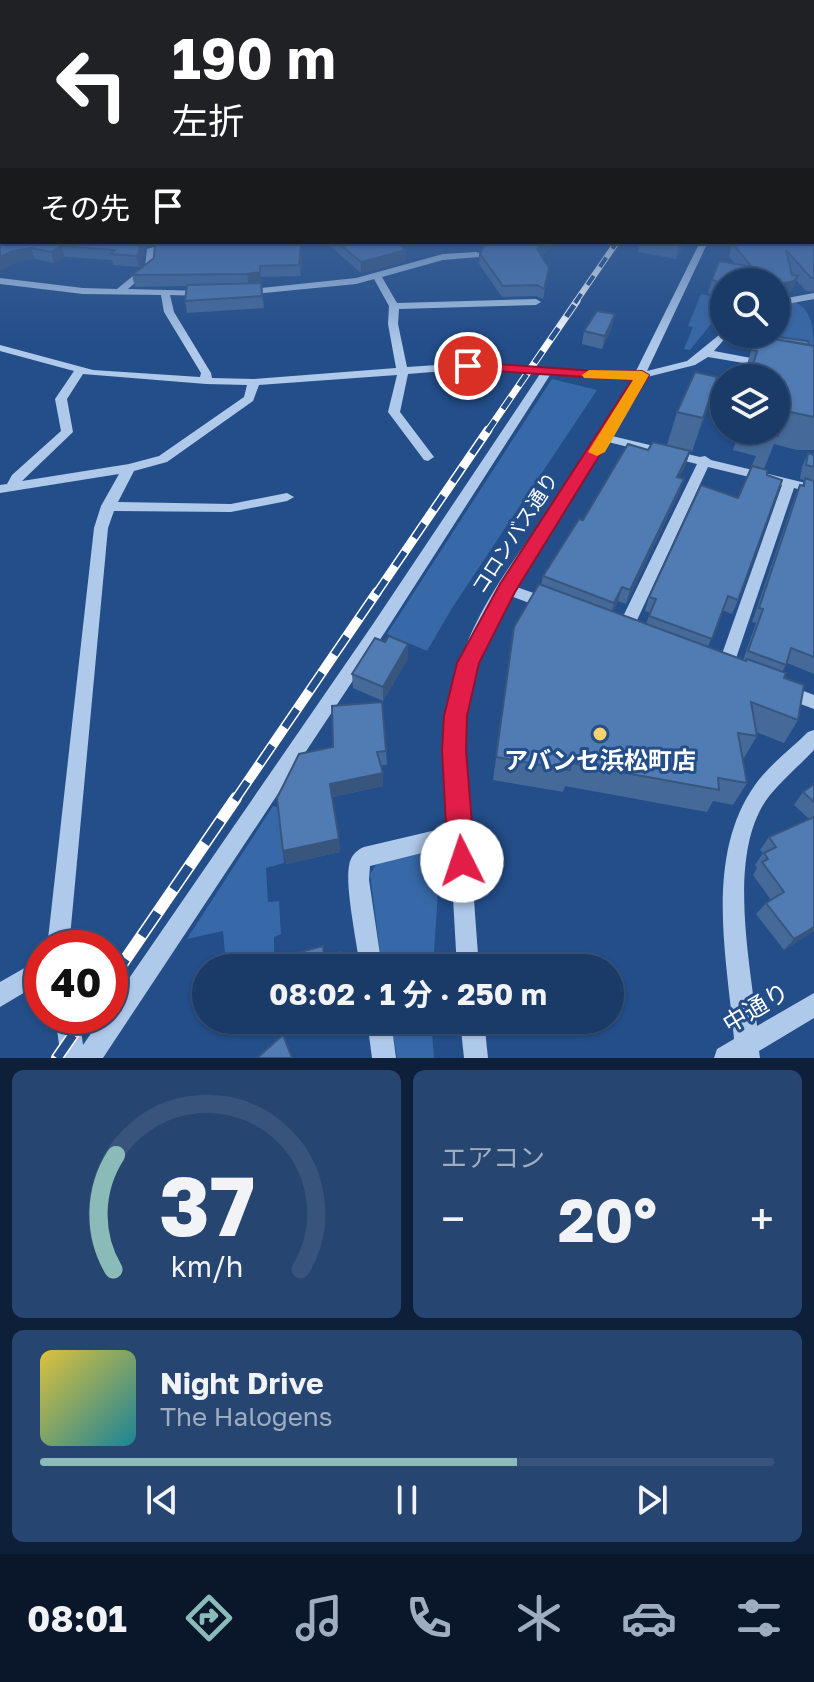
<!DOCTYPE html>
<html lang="ja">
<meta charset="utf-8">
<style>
:root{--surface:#1a3a68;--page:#274571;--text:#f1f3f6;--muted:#9fadc0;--line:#38547c;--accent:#8bbbb9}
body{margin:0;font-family:"Golos Text","Noto Sans JP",sans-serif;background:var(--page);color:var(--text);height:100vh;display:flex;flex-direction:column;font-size:30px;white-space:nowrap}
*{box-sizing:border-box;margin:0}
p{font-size:26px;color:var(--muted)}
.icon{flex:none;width:44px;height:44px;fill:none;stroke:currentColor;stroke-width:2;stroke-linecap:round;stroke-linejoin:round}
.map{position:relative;height:1058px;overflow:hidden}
.details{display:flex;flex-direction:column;gap:12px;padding:12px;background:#0e2039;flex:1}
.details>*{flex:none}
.hud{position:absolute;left:0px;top:0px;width:814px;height:244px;box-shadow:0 2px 6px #0004,0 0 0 2px var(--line);background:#202124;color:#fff;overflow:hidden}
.fabs{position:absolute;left:710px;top:268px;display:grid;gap:16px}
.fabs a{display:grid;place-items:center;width:80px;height:80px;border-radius:50%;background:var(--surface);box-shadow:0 2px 6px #0004,0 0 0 2px var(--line);font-size:40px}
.speed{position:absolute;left:24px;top:930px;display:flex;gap:16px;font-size:40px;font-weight:700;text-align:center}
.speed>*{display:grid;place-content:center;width:104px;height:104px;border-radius:50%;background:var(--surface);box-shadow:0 2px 6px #0004,0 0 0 2px var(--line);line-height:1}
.speed .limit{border:12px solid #d22;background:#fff;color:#111}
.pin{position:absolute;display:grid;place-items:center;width:68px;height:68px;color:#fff;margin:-34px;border:4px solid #fff;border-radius:50%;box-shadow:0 2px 8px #0007}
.me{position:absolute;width:88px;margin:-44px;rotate:356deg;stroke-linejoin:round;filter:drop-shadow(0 0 6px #0008)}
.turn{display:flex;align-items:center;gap:28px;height:168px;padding:0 40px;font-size:36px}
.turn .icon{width:104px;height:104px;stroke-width:2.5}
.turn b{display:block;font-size:56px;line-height:68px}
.then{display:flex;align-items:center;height:76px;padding:0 40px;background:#0003;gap:16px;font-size:30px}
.big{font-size:60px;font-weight:700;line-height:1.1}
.details .widget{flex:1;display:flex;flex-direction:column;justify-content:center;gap:12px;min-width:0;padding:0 28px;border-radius:12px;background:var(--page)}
.details .dial{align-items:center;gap:0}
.dial svg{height:208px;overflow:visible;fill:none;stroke:var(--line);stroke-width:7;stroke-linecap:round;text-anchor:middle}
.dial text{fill:var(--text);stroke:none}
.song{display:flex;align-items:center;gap:24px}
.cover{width:96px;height:96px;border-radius:12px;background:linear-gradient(135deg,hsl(50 70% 55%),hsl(190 70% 35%))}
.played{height:8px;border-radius:4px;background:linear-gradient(90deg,var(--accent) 65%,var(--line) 65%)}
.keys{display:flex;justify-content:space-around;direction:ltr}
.heat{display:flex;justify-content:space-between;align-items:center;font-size:44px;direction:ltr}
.details .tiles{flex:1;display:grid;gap:12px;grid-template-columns:1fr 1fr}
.widget:last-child{grid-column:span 2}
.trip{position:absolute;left:192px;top:954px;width:432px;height:80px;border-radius:40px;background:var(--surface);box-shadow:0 2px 6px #0004,0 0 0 2px var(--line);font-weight:700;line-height:80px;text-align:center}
.menu{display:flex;height:128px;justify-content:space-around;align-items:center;background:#0a172a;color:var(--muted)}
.menu .icon{width:56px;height:56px}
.menu .on{color:var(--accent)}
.menu b{font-size:36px;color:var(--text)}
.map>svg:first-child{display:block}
.green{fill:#3768a7}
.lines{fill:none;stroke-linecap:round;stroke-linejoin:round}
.minor{fill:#afc9ea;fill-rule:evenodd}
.rail-far4-casing{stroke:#fff;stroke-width:6}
.rail-far3-casing{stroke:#fff;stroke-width:7}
.rail-far2-casing{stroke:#fff;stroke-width:9}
.rail-far1-casing{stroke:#fff;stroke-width:10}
.rail-casing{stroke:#fff;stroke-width:12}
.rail-far4{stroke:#234e8a;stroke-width:4;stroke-dasharray:11;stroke-linecap:butt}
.rail-far3{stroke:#234e8a;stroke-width:5;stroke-dasharray:14;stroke-linecap:butt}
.rail-far2{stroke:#234e8a;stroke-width:6;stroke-dasharray:17;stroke-linecap:butt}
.rail-far1{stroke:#234e8a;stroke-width:7;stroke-dasharray:22;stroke-linecap:butt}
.rail{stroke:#234e8a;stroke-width:9;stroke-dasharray:28;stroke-linecap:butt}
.wall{fill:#456a9a}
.shaded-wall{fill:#38567d}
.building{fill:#507bb3;stroke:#38567d;stroke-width:2}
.route{fill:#e11d48;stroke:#92132f;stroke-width:2}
.slow{fill:#f59e0b}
.poi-dot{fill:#f6d172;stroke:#234e8a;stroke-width:3}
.labels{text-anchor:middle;stroke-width:6;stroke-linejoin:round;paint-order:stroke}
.street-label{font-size:20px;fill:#fff;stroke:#234e8a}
.near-poi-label{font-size:24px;font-weight:bold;fill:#fff;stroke:#234e8a}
.near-street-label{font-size:24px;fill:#fff;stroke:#234e8a}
</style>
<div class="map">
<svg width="814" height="1058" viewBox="0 0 814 1058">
<rect width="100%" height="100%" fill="#234e8a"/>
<g class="green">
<polygon points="701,294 724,298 724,318 710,325 690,350 684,349 693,327 688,326"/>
<path d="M795,302C814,311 814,333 814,358L802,347L737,340L739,334H776V309Z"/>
<polygon points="552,379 597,390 452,608 427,651 387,634"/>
<polygon points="273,806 279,808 284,863 266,868 268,902 279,901 281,934 274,937 274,962 226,967 223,931 187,939"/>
<polygon points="435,850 440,853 440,859 433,968 382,968 370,874 378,862"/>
<polygon points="391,1020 431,1020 434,1058 397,1058"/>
</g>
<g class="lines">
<g class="minor">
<path d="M700,242H708L647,371L687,361L724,331V334H729L714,351L767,361L772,364L767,367L708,357L695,365L643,378L612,436L700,457L705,456L711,460L814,485V493L794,488L731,673L725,675L719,673L717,668L782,485L708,467L632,631L630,635L624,637L618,635L616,631L697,464L608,442L514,586L553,600L556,604L553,608L548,610L508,595L489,631L477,660L469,693L465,727L463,750L479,968H457L450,846L370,866L369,880L382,968H360C357,943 345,888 349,866C350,857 356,850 364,847L449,827C446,777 443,729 455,680C472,609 523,548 564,490C589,454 611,418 632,380L550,375L385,632L103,1058H61L55,1016H79L83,1045L103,1016H110V1006L373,624L540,374L468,369L408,374L400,412L434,457L428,461L424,460L388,412L397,375L259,385L253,401L167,462L134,471L118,502L231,504L287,493L294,497L287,501L231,512L114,511L108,528L69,948H47L94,528L101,506L119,474L0,493V485L7,484L12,475L61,431L55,399L74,371L0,351V345L93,370L200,377L201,373L164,312L161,295L83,294L0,284V278L83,288L117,289L145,266L147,249L154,247L153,267L128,289L206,291L208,293L203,296L170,295L174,312L211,373L212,378L254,379L396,368L388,324L389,306L374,279L356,284L244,295L239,292L241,290L356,278L443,254L476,252L479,253V257L443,260L382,277L397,303L536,299L541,302L536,305L399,309L398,324L407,367L468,363L627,374L635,373ZM83,374L206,384L247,385L244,397L159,456L129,464L22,481L73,432L67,399Z"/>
<polygon points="814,293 814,299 776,306 776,300"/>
<polygon points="785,684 814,695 814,709 779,696 776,691 779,686"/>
<path d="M814,730V750C800,765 783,779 770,795C726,850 750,960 757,1026L814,993V1018L759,1051L760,1058H714L717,1049L734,1039C727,958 704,857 755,785C768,766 791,749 808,732Z"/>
<polygon points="42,958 42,982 0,1007 0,982"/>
<polygon points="367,1020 391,1020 396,1058 372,1058"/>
<polygon points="460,1020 484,1020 488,1058 464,1058"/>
</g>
<defs>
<polyline id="rail-far4" points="575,303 617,242"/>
<polyline id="rail-far3" points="487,432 577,301"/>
<polyline id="rail-far2" points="376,594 488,430"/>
<polyline id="rail-far1" points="235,800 377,592"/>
<g id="rail">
<polyline points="110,982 236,798"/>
<polyline points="57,1058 86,1016"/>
</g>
</defs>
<use href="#rail-far4" class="rail-far4-casing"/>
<use href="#rail-far3" class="rail-far3-casing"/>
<use href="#rail-far2" class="rail-far2-casing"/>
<use href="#rail-far1" class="rail-far1-casing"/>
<use href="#rail" class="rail-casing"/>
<use href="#rail-far4" class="rail-far4"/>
<use href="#rail-far3" class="rail-far3"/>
<use href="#rail-far2" class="rail-far2"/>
<use href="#rail-far1" class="rail-far1"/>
<use href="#rail" class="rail"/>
</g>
<g class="wall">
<polygon points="812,200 814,200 814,291 806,291 796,280 793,289 789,294 724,282 724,300 708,293 712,280 735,264 729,256 732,243 735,243 734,242 812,242"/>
<polygon points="2,242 272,242 302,255 301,276 261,277 264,308 187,313 185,301 187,286 135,287 132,275 154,258 155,246 151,243 144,249 142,264 139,267 113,265 112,260 65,257 54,263 35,259 17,262"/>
<polygon points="331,242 397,242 406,261 361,273 331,247"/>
<polygon points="640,242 685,242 676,259 638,252"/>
<polygon points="551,248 541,255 549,268 543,299 536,296 502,297 479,264 480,254"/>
<polygon points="612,327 602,349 582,344 584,331"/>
<polygon points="756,334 814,346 814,450 797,450 774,444 764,469 738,600 732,614 722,610 708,647 743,660 756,623 752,622 794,499 800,485 802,486 804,480 800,479 802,467 808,453 814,455 814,674 787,663 782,672 798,720 784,743 756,732 757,736 744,758 742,758 747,783 733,805 713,801 707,812 565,786 563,792 493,780 514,627 541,585 543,576 583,520 648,450 667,445 677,412 717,377 692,452 690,452 686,464 679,478 684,479 679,493 626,604 618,601 613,612 646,624 650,613 645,611 649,597 738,498 756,456 733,450 738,435 730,434 731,430 776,430 776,378 743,378"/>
<polygon points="408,658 383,701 353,688 352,674"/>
<polygon points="333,747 386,751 387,765 381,765 383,786 332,797 340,852 286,864"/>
<polygon points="814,784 814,931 784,950 756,914 766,903 771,900 753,875 757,868 755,865 763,853 760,850 769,837 809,819 794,805 803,792"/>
</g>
<g class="shaded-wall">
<polygon points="141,242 151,243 144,249 142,264 139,267 136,256"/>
<polygon points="546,242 552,242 551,248 535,259 537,249"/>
<polygon points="680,242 685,242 676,259"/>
<polygon points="301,244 302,255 301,276 299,265"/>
<polygon points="61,246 65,257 54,263 51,252"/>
<polygon points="31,248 35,259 17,262 0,271 0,257 13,251"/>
<polygon points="406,250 406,261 361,273 361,262"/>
<polygon points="260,272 262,284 264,308 262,296 249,285 247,274"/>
<polygon points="798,276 793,289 789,294 776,297 776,286"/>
<polygon points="615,314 612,327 602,349 605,336"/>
<polygon points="717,377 707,411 692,452 703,418"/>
<polygon points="690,451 686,464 673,491 677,477"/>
<polygon points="684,479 679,493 626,604 630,590"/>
<polygon points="622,587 618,601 610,618 614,603"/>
<polygon points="408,644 408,658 383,701 383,687"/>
<polygon points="383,773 383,786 332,797 330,784"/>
<polygon points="339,839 340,852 286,864 283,851"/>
<polygon points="814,927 814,931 784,950 794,939"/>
</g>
<g class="building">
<polygon points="812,200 814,200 814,221 812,219"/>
<polygon points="812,228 814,228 814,278 811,278 786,250 792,275 798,276 794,281 780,284 776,286 776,282 724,282 724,284 712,280 719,261 752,267 732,243 743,243 742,242 812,242"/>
<polygon points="2,235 2,242 141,242 139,253 136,256 110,254 115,250 61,246 51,252 31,248 13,251 0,257 0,236"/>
<polygon points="155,242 272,242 301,244 299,265 260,266 260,272 247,274 132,275 154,258"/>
<polygon points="337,242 397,242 406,250 361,262"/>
<polygon points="486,242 546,242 537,249 549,268 544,289 537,285 503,286 480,254"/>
<polygon points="261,283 262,296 185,301 187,285"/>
<polygon points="597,311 615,314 605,336 584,331"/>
<polygon points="756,334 808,341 809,345 756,336 754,342"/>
<polygon points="756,336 814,346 814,417 776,409 776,378 749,378 757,351 752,350"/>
<polygon points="695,372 717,377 703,418 677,412"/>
<polygon points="776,412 781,414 778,436 765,433 766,430 776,430"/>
<polygon points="653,442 690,451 677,477 684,479 630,590 622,587 614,603 543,576 579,519 583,520 628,444 648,450"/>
<polygon points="808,453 814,455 814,467 806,465"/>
<polygon points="752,466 767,470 767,475 782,480 738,600 728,596 712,639 649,616 656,599 649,597 701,485 738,498"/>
<polygon points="805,478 814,481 814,657 791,648 786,665 748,651 763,609 759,608 800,485 804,486"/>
<polygon points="539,584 746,661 747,659 786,673 784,678 804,685 798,720 751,702 757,736 738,733 747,783 718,778 719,790 571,763 570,770 496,757 514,627"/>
<polygon points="389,636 408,644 383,687 352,674 375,638 385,642"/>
<polygon points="382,702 386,751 377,752 383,773 330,784 339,839 283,851 277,798 299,754 333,747 332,706"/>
<polygon points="814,784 814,802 803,792"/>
<polygon points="814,817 814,927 794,939 766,903 784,892 762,862 768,859 764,853 776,847 769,837"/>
<polygon points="323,946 324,956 340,952 343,968 274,968 273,959"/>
<polygon points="283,1035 292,1058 257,1058"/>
</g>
<linearGradient id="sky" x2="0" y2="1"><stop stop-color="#132b4c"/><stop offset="0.57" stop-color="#3f6398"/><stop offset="1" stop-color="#3f6398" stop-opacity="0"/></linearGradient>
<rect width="814" height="348" fill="url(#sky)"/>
<polygon class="route" points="468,362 609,372 642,371 649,375 515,592 479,663 467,716 466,750 475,861 471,870 462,874 452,870 448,861 442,750 444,716 457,663 500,584 632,380 463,369 461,366"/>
<polygon class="slow" points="589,370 642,371 649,375 605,452 597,456 588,452 633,380 584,378 582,375"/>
<circle class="poi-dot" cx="600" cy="734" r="8"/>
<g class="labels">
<g class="street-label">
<text transform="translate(515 533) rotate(-57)" y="7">コロンバス通り</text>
</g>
<g class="near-poi-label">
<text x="600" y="769">アバンセ浜松町店</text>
</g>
<g class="near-street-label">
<text transform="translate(756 1008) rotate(-31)" y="8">中通り</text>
</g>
</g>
</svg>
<div class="fabs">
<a><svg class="icon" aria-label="search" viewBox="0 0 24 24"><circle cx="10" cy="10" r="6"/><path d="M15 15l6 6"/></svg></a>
<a><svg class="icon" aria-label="layers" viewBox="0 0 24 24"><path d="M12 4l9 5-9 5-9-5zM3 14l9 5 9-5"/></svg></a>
</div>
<div class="speed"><div class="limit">40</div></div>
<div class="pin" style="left:468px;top:366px;background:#d93025"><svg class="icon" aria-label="arrive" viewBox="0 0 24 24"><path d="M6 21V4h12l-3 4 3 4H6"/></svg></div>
<svg class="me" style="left:462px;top:861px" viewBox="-20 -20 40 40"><circle r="19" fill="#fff"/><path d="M0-13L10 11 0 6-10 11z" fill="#e11d48"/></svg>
<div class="trip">08:02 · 1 分 · 250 m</div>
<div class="hud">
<div class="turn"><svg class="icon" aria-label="left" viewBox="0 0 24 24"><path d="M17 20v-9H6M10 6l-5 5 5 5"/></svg><div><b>190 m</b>左折</div></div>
<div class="then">その先<svg class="icon" aria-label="arrive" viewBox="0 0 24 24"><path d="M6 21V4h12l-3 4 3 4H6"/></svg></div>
</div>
</div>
<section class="details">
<div class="tiles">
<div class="widget dial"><svg viewBox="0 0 100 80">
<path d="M14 69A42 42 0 1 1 86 69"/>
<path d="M14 69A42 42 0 0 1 15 25" stroke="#8bbbb9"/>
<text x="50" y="56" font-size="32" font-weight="700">37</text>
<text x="50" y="72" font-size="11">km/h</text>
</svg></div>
<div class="widget"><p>エアコン</p>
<div class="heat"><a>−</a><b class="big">20°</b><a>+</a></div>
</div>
<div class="widget">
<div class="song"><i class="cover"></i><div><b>Night Drive</b><p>The Halogens</p></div></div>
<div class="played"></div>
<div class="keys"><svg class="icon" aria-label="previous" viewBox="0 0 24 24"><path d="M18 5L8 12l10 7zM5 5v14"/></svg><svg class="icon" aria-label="pause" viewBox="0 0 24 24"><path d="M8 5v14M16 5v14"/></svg><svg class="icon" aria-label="next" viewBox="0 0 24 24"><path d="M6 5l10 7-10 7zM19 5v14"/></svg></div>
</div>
</div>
</section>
<nav class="menu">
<b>08:01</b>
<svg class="icon on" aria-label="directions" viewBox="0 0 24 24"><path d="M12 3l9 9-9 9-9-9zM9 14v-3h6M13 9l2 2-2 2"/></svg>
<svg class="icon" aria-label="music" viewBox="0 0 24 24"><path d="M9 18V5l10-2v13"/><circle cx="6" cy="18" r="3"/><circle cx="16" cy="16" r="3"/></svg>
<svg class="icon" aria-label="phone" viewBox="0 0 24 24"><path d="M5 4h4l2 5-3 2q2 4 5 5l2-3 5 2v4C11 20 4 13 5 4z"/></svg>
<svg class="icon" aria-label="climate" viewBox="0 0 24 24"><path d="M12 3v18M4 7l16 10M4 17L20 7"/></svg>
<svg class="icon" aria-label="car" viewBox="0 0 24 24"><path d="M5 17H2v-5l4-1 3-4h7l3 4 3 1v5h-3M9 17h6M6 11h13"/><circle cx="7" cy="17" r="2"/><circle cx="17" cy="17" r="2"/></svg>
<svg class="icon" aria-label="filters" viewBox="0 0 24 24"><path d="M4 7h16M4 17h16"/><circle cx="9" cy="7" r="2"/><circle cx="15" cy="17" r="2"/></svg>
</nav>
